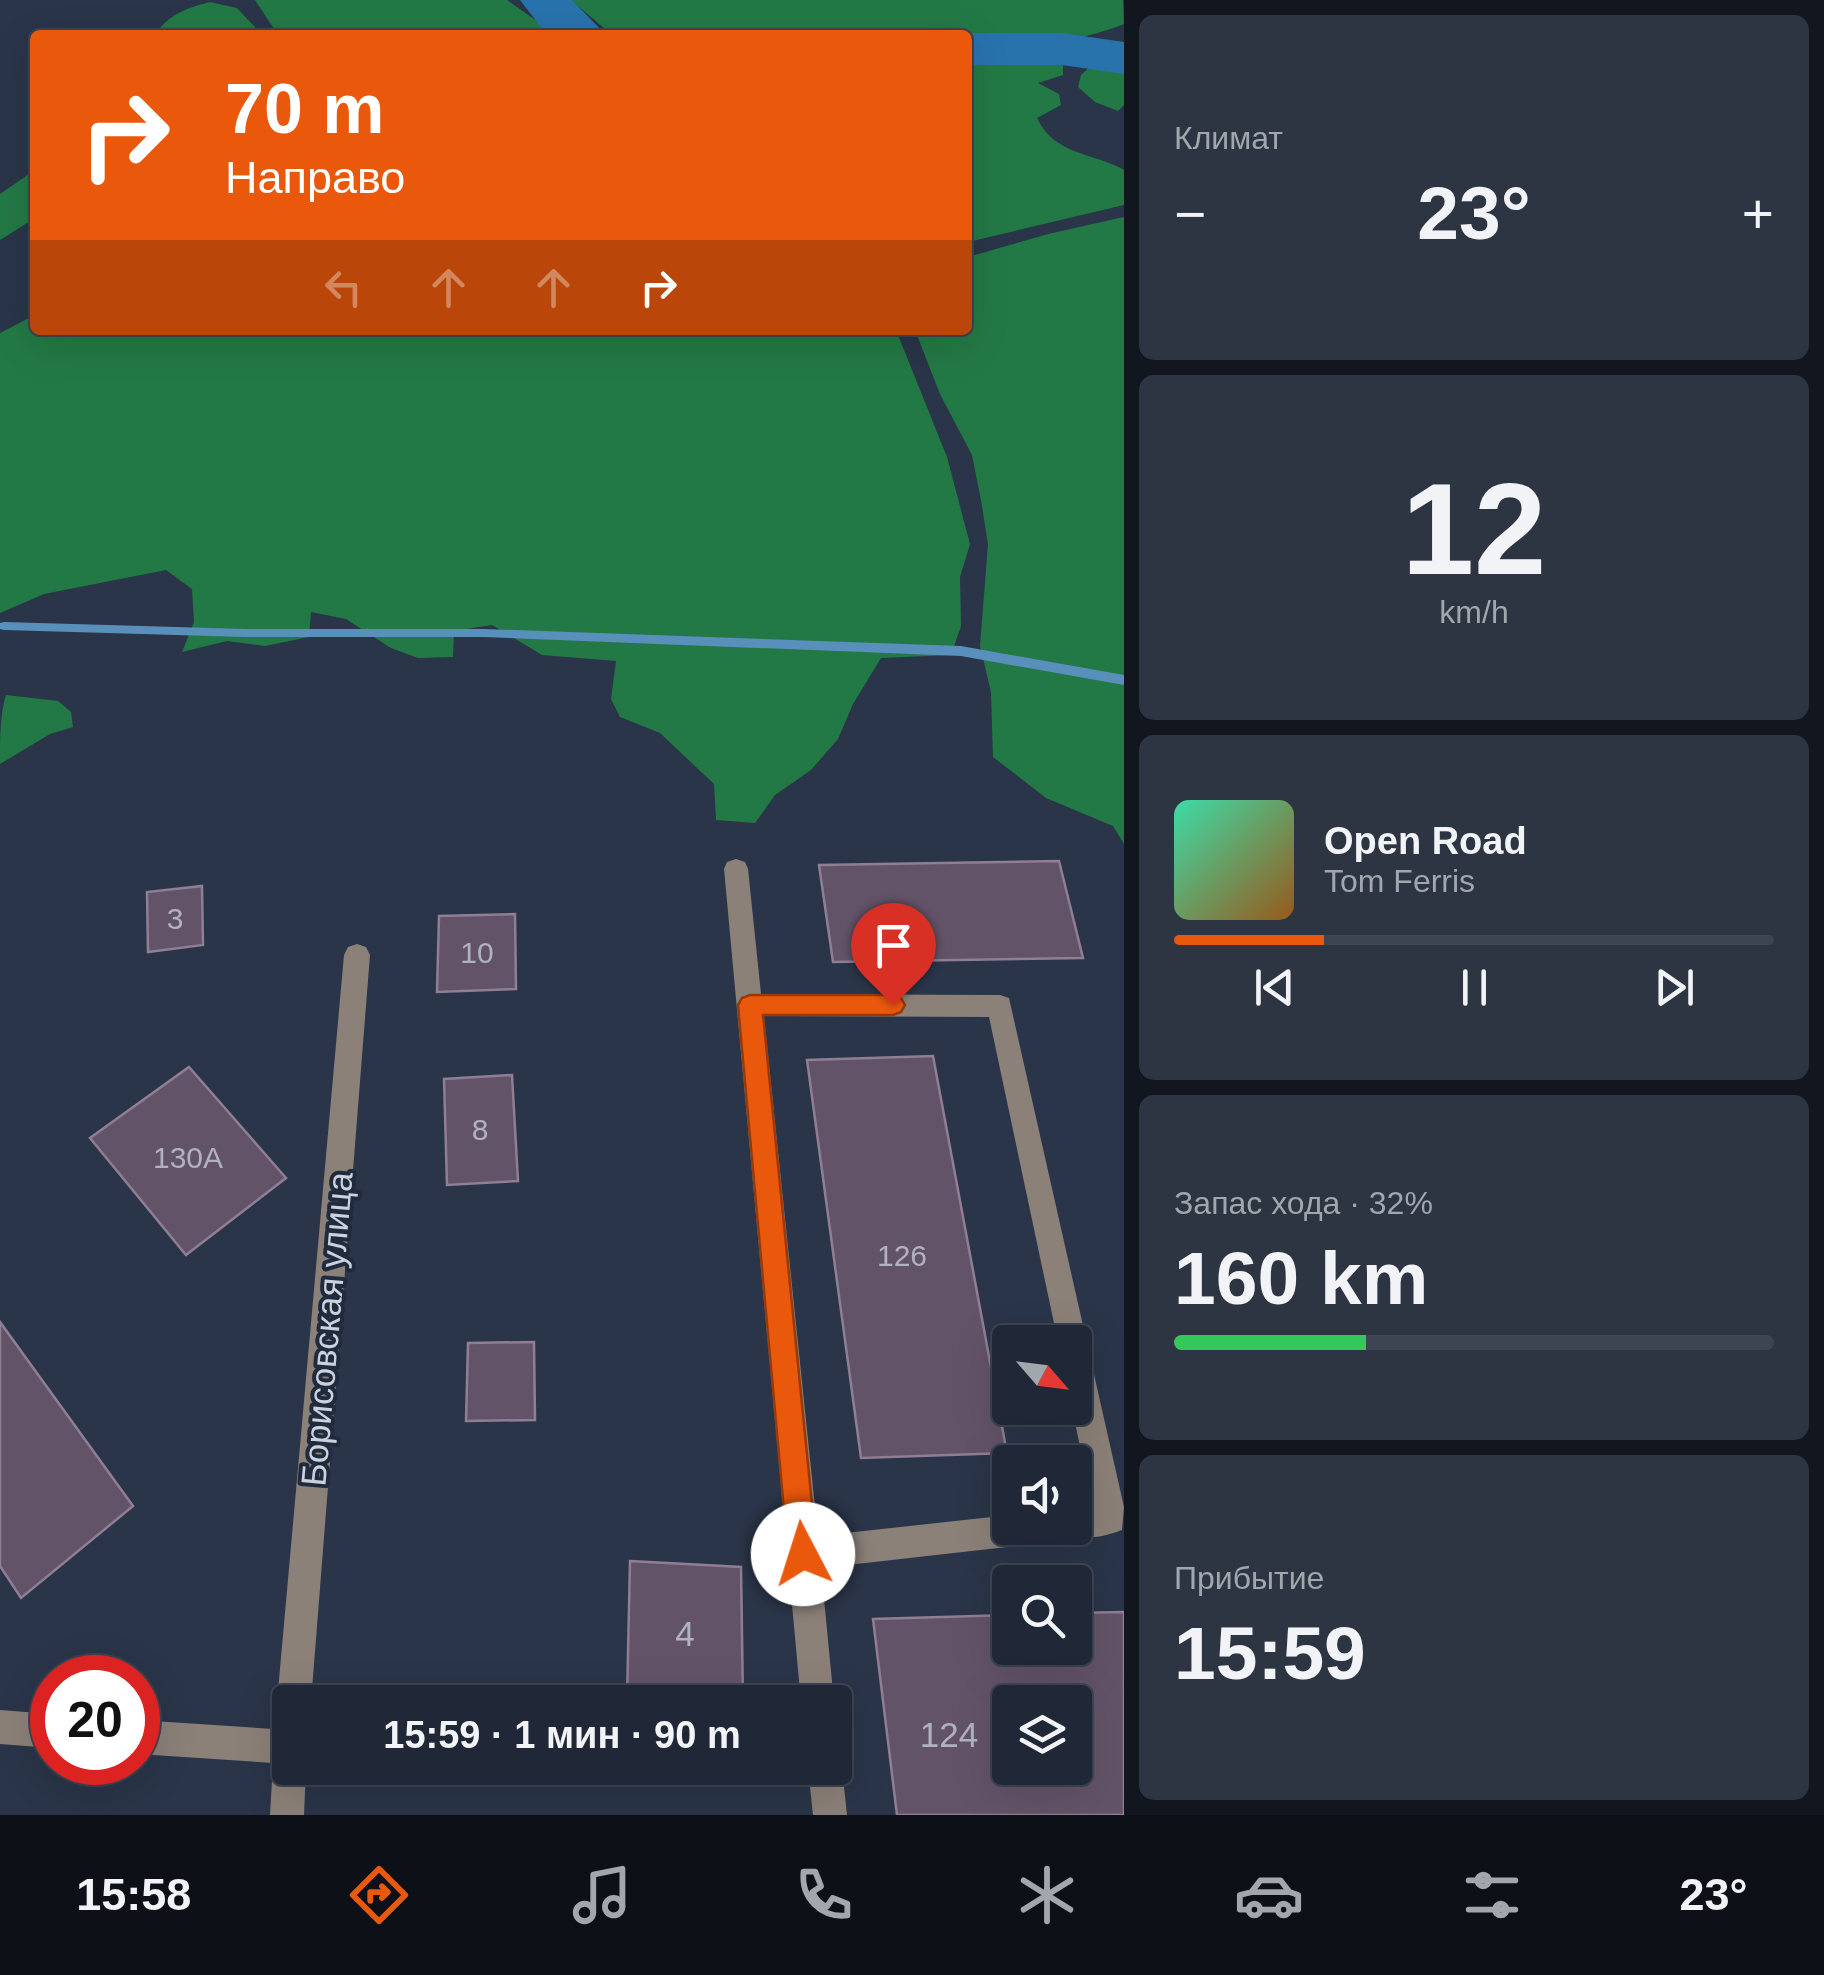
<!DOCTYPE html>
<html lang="ru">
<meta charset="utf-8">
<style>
:root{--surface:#202837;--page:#2d3442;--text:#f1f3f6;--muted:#a2a6ad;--line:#3d4452;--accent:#ea580c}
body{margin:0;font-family:Helvetica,sans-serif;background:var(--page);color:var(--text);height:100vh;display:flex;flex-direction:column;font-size:38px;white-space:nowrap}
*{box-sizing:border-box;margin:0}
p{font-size:32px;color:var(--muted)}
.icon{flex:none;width:55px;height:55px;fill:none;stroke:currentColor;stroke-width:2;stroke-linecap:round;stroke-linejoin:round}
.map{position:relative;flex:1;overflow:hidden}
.details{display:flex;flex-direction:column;gap:15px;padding:15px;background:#12161e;width:700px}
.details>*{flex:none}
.hud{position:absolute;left:30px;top:30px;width:942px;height:305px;border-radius:10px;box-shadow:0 10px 40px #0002,0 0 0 2px var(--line);background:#ea580c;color:#fff;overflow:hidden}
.needle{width:65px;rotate:118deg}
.buttons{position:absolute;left:992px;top:1325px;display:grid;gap:20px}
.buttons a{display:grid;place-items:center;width:100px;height:100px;border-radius:10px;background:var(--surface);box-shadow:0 10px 40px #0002,0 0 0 2px var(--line);font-size:50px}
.speed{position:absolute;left:30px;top:1655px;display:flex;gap:20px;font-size:50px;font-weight:700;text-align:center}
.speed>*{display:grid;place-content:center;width:130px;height:130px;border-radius:50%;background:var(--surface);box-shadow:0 10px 40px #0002,0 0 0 2px var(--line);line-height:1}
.speed .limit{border:15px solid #d22;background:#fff;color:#111}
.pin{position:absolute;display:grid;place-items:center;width:85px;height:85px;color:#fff;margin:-102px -42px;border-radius:50% 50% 50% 0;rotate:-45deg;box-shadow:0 0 10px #0007}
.pin .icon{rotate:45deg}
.me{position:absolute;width:110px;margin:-55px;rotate:355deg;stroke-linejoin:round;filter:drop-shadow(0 0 8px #0008)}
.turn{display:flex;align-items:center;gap:35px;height:210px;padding:0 30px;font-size:45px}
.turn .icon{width:130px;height:130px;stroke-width:2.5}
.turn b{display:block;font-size:70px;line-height:85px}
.lanes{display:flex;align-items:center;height:95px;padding:0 30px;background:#0003;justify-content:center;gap:50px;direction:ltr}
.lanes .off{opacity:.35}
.big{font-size:75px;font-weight:700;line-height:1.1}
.details .card{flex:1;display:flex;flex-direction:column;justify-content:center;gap:15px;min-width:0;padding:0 35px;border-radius:15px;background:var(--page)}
.details .dial{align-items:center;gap:0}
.dial b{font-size:130px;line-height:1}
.song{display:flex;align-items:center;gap:30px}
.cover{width:120px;height:120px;border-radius:15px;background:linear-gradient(135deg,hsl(160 70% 55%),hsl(30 70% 35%))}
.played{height:10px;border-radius:5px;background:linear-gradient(90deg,var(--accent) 25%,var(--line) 25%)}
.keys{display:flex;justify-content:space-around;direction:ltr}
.heat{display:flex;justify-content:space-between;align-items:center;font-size:55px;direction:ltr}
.charge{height:15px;border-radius:8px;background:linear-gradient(90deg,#34c759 32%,var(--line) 0)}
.trip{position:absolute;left:272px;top:1685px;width:580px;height:100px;border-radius:10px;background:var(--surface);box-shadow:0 10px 40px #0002,0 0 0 2px var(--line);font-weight:700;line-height:100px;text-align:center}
.dock{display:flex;height:160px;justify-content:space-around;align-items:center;background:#0d1016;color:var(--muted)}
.dock .icon{width:70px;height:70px}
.dock .current{color:var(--accent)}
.dock b{font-size:45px;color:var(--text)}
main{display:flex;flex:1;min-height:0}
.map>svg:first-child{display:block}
.forest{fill:#237945}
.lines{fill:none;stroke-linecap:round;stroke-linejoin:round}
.stream{fill:#5990bb;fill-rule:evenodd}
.river{fill:#2873ac;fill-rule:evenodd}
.building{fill:#635368;stroke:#8f7e94;stroke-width:2.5;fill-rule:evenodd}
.minor{fill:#8b8179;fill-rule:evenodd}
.route{fill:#ea580c;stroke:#983908;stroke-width:2.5}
.labels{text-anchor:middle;stroke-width:8;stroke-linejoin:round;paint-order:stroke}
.number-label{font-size:30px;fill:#b1b2c1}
.street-label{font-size:35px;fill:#cbd2df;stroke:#212b3e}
.near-number-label{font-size:35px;fill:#b1b2c1}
</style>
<main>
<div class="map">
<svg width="1124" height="1815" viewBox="0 0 1124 1815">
<rect width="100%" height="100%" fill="#2a3549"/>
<g class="forest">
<polygon points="255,0 507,0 557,35 278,35"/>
<path d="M571,0H1123L1124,24C1068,46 1027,44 968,44V35H612Z"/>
<path d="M210,2L237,8L255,27L256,35H155C168,14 187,8 210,2Z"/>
<path d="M995,52L1048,55L1063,65V75L1038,83L1059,94L1061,105L1037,118C1054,155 1092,152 1124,170V205L968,242V59Z"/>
<polygon points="1093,64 1124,67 1124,105 1118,111 1095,102 1078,87 1081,75"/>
<polygon points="35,170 35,218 0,240 0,194"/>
<polygon points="1124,217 1124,844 1113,826 1046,798 993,757 991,692 980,646 988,544 981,500 972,455 940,394 915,330 968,330 968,257 1048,234"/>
<polygon points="35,315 35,330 896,330 947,457 970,544 960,577 961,626 951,655 881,658 853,704 838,739 811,770 775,795 755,823 716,820 714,784 660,733 620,717 611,699 616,661 542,655 492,625 454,631 453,657 418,658 391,648 346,619 311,612 309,637 265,646 227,641 182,652 194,622 192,589 166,570 44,594 0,613 0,333"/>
<path d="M6,695L58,701L71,712L73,727L50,734L0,764C0,743 0,713 6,695Z"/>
</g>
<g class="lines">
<polygon class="stream" points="4,622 245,629 484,629 961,646 1124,675 1124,685 961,656 484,637 245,637 4,630 0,629 0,623"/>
<g class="river">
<polygon points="520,0 572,0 606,35 547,35"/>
<polygon points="968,33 1062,33 1124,42 1124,74 1062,65 968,65 968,35 959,35"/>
</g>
</g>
<g class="building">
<polygon points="1059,861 1083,958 833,962 819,865"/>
<polygon points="202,886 203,945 148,952 147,892"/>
<polygon points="515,914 516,989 437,992 439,916"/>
<polygon points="933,1056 1007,1453 861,1458 807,1060"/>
<polygon points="189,1067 286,1178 186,1255 90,1138"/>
<polygon points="512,1075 518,1181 447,1185 444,1079"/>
<polygon points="0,1322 133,1506 21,1598 0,1566"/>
<polygon points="534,1342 535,1420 466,1421 468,1343"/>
<polygon points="630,1561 741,1567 743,1702 627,1700"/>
<path d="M1124,1612V1815H897L873,1619L1010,1615V1648H1075V1613ZM1010,1702H1075V1768H1010Z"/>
</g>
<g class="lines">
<g class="minor">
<path d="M736,859L745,862L748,869L761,994L1000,995L1009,998L1124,1507L1122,1530C1105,1537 1081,1541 1064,1534L1061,1528H1075V1507L1092,1505L1072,1408H1075V1342H1058L989,1017L764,1016L818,1536L1010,1515V1528H1050L1045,1539L1034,1544L821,1568L834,1702H801L724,869L727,862Z"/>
<polygon points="357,944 366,947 370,955 311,1702 290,1702 290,1717 282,1714 277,1702 344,955 348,947"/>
<polygon points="0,1710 52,1714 52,1748 0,1744"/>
<polygon points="138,1720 290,1730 290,1768 306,1768 304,1815 270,1815 273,1763 138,1754"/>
<polygon points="835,1755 842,1768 847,1815 813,1815 808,1768 835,1768"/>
</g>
</g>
<polygon class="route" points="750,995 893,995 901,998 905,1005 901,1012 893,1015 763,1015 817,1554 813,1564 803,1568 793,1564 788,1554 738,1005 742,998"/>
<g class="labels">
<g class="number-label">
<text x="175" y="929">3</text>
<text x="477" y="963">10</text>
<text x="480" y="1140">8</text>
<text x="188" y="1168">130А</text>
<text x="902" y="1266">126</text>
</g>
<g class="street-label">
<text transform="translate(327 1329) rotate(-85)" y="12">Борисовская улица</text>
</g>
<g class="near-number-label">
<text x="685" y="1646">4</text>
<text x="949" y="1747">124</text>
</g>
</g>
</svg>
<div class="buttons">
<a><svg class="needle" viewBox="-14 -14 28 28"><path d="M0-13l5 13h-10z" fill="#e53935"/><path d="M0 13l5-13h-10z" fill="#a2a6ad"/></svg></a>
<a><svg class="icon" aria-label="sound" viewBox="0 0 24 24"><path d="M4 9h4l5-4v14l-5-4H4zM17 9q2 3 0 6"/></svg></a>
<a><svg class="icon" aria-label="search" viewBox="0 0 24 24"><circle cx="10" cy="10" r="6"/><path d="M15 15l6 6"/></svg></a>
<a><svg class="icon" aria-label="layers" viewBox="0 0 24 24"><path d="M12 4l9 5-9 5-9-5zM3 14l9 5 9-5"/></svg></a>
</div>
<div class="speed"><div class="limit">20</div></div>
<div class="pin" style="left:893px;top:1005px;background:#d93025"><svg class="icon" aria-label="arrive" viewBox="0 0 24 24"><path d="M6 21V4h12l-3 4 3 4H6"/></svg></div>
<svg class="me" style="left:803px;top:1554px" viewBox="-20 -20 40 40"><circle r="19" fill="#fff"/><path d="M0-13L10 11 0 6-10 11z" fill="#ea580c"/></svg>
<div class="trip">15:59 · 1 мин · 90 m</div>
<div class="hud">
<div class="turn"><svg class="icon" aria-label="right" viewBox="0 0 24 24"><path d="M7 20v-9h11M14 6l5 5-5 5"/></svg><div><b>70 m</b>Направо</div></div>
<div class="lanes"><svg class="icon off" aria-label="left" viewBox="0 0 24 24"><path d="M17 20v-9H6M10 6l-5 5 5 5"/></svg><svg class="icon off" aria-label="ahead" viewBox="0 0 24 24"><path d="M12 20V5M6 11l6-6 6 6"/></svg><svg class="icon off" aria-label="ahead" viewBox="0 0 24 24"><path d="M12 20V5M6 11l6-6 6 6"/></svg><svg class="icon" aria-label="right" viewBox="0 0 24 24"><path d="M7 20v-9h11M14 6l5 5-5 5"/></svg></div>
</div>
</div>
<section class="details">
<div class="card"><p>Климат</p>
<div class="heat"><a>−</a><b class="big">23°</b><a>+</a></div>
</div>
<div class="card dial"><b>12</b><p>km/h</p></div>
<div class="card">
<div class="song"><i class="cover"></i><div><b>Open Road</b><p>Tom Ferris</p></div></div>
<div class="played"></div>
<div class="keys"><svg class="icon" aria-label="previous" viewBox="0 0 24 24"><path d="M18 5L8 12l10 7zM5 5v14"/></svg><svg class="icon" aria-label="pause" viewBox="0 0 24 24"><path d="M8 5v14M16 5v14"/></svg><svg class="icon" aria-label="next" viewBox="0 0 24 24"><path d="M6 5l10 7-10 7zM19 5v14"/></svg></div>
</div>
<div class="card"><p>Запас хода · 32%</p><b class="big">160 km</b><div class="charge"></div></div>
<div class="card"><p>Прибытие</p><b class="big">15:59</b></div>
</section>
</main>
<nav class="dock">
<b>15:58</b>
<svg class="icon current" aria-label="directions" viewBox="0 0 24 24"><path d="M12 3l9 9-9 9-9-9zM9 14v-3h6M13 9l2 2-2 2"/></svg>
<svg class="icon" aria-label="music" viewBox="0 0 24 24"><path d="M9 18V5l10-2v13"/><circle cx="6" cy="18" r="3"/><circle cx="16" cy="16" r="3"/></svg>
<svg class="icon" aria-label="phone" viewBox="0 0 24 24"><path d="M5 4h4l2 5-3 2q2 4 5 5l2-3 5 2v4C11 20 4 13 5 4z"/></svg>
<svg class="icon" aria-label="climate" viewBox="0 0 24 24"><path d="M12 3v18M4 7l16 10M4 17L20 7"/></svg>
<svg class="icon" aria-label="car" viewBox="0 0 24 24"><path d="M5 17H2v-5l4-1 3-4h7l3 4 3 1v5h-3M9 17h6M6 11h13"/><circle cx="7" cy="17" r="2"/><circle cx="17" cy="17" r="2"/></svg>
<svg class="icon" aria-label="filters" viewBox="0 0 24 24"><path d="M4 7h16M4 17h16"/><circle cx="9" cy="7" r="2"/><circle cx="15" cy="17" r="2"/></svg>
<b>23°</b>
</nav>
